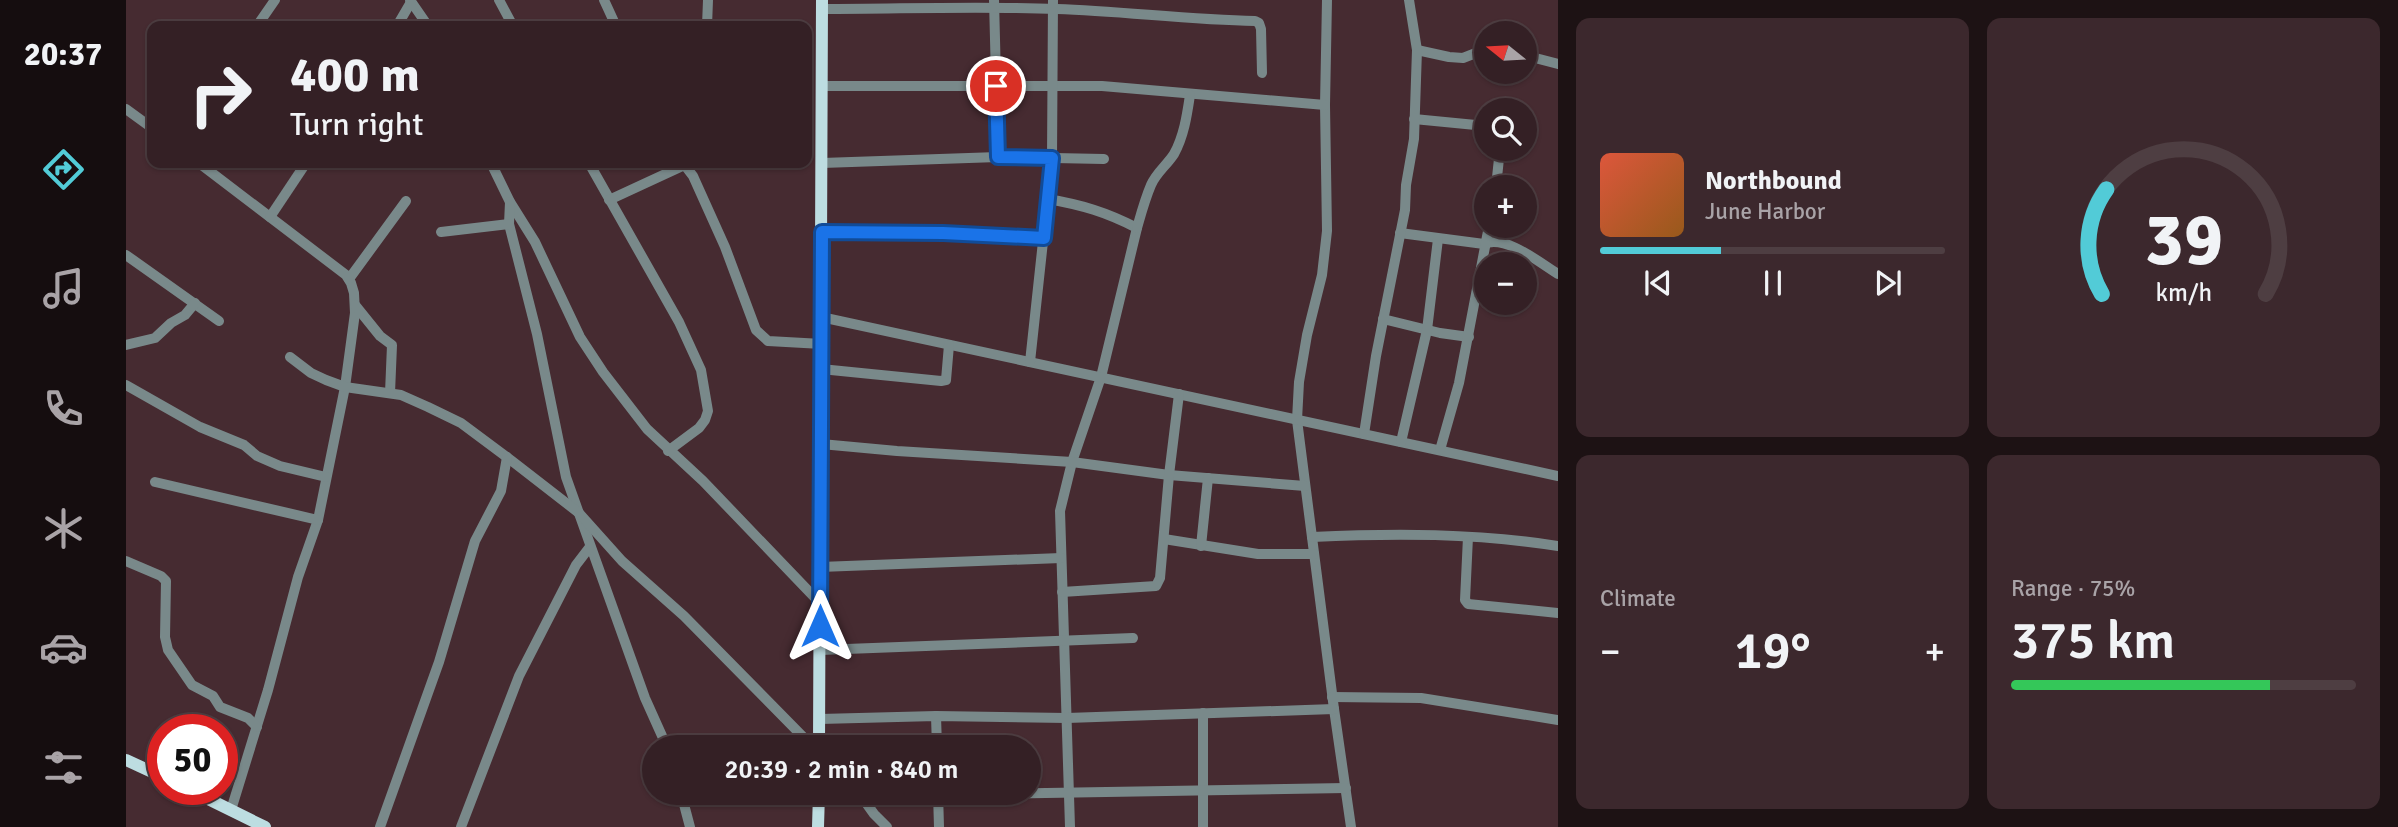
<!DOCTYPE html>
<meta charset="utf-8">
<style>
:root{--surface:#342025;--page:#3c282d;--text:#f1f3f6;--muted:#a9a3a7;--line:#4e3e42;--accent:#52cbd7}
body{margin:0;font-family:Signika,sans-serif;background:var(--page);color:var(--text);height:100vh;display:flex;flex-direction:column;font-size:26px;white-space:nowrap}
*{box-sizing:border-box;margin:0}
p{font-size:23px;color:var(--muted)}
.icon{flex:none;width:38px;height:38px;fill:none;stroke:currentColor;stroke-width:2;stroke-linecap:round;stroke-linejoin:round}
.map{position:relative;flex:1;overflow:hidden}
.panel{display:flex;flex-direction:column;gap:18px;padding:18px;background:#1d1214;width:840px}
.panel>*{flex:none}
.hud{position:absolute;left:21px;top:21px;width:665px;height:147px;border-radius:14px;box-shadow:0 2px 5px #0004,0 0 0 2px var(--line);background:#342025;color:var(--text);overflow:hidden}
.needle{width:46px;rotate:288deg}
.fabs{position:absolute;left:1348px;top:21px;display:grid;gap:14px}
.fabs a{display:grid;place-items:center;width:63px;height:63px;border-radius:50%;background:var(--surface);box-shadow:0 2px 5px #0004,0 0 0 2px var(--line);font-size:35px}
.speed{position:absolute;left:21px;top:714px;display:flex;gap:14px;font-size:35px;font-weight:700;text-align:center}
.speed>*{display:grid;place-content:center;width:91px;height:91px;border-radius:50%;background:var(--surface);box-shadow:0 2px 5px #0004,0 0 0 2px var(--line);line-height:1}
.speed .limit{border:10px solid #d22;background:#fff;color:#111}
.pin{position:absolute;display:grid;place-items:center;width:60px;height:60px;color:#fff;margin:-30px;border:4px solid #fff;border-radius:50%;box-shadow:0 2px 7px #0007}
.me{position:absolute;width:77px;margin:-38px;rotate:0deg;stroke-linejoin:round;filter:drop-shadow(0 0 5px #0008)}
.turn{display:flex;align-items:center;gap:24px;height:147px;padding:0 28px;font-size:32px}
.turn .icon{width:91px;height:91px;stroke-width:2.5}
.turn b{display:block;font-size:49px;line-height:60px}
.big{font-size:52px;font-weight:600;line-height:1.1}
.panel .card{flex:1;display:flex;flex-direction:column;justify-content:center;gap:10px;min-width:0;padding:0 24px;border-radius:14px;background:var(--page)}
.panel .dial{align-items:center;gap:0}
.dial svg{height:182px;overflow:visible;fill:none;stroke:var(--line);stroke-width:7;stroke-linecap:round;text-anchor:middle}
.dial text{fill:var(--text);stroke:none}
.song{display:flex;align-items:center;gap:21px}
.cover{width:84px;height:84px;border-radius:10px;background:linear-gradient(135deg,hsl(10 70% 55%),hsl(30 70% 35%))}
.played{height:7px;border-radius:4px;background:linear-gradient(90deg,var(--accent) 35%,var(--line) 35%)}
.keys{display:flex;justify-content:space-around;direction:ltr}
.heat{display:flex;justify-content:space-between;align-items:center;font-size:38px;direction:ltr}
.charge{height:10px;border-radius:5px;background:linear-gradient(90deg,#34c759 75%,var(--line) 0)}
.panel .tiles{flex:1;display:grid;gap:18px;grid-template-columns:repeat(2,1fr)}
.trip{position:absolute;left:516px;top:735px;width:399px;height:70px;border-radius:35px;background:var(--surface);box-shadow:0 2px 5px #0004,0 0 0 2px var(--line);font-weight:600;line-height:70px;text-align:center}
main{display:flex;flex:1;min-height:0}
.tabs{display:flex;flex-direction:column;width:126px;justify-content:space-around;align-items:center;background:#150d0f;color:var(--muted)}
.tabs .icon{width:49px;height:49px}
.tabs .current{color:var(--accent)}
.tabs b{font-size:32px;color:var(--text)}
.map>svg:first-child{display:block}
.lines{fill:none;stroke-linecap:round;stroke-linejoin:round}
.minor{stroke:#79898a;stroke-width:10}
.major{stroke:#bddde1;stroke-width:12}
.route-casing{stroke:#114b97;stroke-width:18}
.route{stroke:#1a73e8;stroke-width:12}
</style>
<main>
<nav class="tabs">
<b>20:37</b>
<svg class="icon current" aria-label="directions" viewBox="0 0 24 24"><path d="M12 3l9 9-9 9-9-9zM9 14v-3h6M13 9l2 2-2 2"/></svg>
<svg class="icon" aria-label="music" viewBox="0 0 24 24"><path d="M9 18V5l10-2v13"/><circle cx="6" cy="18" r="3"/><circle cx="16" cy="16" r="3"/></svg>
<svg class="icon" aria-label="phone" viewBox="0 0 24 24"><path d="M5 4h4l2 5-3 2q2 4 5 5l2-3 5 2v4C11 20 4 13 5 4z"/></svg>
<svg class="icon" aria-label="climate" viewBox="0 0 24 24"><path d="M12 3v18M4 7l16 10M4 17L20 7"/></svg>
<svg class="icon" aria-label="car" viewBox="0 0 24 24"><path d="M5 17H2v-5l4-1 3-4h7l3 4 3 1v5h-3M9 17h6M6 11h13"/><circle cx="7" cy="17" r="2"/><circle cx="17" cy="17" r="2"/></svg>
<svg class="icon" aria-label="filters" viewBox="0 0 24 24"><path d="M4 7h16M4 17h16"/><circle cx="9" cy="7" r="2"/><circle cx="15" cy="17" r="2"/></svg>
</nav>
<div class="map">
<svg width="1432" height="827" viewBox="0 0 1432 827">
<rect width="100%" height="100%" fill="#462b31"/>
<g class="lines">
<g class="minor">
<polyline points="284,0 302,26"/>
<polyline points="373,0 387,26"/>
<polyline points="478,0 490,26"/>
<polyline points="868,0 872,157"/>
<polyline points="1201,0 1199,105 1201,231 1196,275 1181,335 1173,382 1171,420 1208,709 1225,827"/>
<path d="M696,9C774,9 853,6 931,9C997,11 1062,20 1129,21L1133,23L1135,29L1136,73"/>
<polyline points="131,26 149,0"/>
<polyline points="271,26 285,2"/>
<polyline points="581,26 582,0"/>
<polyline points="1291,50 1323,57 1337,58 1360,49"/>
<polyline points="1398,55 1432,64"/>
<polyline points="696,86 976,86 1199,105"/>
<polyline points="0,109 26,128"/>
<polyline points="1288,119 1360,126"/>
<polyline points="73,163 220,275 225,283 228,293 229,313 219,387 192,520 172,577 142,690 105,810"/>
<polyline points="365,163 384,202 409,242 454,337 477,372 521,429 577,481 694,603"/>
<polyline points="463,163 553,322 575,370 582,411 579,420 573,428 542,451"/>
<polyline points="557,163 567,176 599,247 630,330 642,341 696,344"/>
<polyline points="696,163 872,157 978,159"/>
<polyline points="1370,187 1374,149"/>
<path d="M922,199C956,205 980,212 1011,228L975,377L946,462L934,511L944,827"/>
<polyline points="483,200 563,163"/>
<polyline points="384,202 383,224 411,334 440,477 519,698 541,747"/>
<polyline points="144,217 180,163"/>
<path d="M1011,228C1015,214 1019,199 1025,185C1030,173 1041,165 1048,154C1058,136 1061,115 1064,95"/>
<polyline points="315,232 383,224"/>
<polyline points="696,232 817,233 918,238"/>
<path d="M1274,233L1358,244C1379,234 1414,263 1432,274"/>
<polyline points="0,255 93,321"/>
<polyline points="223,279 280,201"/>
<polyline points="229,305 254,336 266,345 264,393"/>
<polyline points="695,317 1432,476"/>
<polyline points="1257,319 1314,333 1343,337"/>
<polyline points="0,345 29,338 45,323 59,315 69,303"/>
<polyline points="164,357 185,373 200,380 219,387 275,395 302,407 335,423 386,461 453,513 496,561 558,616 687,747"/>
<polyline points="904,362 926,158 927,0"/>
<polyline points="695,369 815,381 820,380 823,345"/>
<polyline points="0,385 74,427 118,445 131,456 154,466 200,477"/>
<polyline points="1238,434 1250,356 1279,210 1280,185 1288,139 1291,50 1283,0"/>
<polyline points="1275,442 1301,330 1312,239"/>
<polyline points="695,444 771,451 946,462 1043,475 1179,486"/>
<polyline points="1314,450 1333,383 1363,226"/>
<polyline points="29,482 192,520"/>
<path d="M1186,537C1269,533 1349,533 1432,546"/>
<polyline points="1342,537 1339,600 1342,604 1432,613"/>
<polyline points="1038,539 1132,554 1188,554"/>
<polyline points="1075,546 1082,478"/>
<polyline points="0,561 35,576 40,581 39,637 42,650 66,685 87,696 94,707 122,718 131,727"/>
<polyline points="694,567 935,558"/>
<polyline points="936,592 1030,586 1034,578 1043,475 1053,394"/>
<polyline points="694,650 1007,638"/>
<polyline points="1206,697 1295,698 1432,720"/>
<polyline points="1077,713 1077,827"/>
<polyline points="810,716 811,747"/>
<polyline points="694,719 810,716 941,718 1208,709"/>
<polyline points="555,793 564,827"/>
<polyline points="733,793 748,814 761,827"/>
<polyline points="812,793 813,827"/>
<polyline points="736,796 1220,788"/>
<polyline points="254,827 313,662 349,541 375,491 381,457"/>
<polyline points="335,827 393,676 450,565 463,548"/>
</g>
<g class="major">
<polyline points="693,747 696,0"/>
<polyline points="0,760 37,777"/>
<polyline points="62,789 139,827"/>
<polyline points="692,827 693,793"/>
</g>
</g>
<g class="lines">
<defs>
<polyline id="route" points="694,626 696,232 817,233 918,238 926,158 872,157 870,86"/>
</defs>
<use href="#route" class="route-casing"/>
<use href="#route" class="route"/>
</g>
</svg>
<div class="fabs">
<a><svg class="needle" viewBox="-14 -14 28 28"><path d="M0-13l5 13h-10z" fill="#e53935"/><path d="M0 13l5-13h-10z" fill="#a9a3a7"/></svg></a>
<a><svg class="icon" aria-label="search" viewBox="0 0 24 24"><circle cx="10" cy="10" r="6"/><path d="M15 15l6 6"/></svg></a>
<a>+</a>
<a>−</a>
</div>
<div class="speed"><div class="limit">50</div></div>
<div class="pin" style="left:870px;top:86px;background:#d93025"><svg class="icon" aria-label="arrive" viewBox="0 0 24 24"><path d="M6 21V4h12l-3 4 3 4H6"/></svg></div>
<svg class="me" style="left:694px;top:626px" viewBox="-20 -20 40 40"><path d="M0-17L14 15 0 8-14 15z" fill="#1a73e8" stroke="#fff" stroke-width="4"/></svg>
<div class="trip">20:39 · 2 min · 840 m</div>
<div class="hud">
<div class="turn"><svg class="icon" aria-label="right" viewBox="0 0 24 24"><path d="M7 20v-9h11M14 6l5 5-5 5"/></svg><div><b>400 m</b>Turn right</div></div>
</div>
</div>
<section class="panel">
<div class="tiles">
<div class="card">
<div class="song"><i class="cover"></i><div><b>Northbound</b><p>June Harbor</p></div></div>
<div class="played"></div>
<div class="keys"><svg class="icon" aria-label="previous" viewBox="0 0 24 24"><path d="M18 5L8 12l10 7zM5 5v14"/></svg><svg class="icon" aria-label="pause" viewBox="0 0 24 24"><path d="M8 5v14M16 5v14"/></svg><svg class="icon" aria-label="next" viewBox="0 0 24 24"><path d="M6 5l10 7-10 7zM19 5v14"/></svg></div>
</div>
<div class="card dial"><svg viewBox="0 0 100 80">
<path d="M14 69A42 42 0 1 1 86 69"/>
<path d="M14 69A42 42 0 0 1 16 23" stroke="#52cbd7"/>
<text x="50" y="56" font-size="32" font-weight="700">39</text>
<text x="50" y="72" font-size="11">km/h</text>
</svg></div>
<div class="card"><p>Climate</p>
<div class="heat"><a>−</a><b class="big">19°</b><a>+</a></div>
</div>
<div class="card"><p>Range · 75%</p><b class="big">375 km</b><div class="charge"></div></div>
</div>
</section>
</main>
